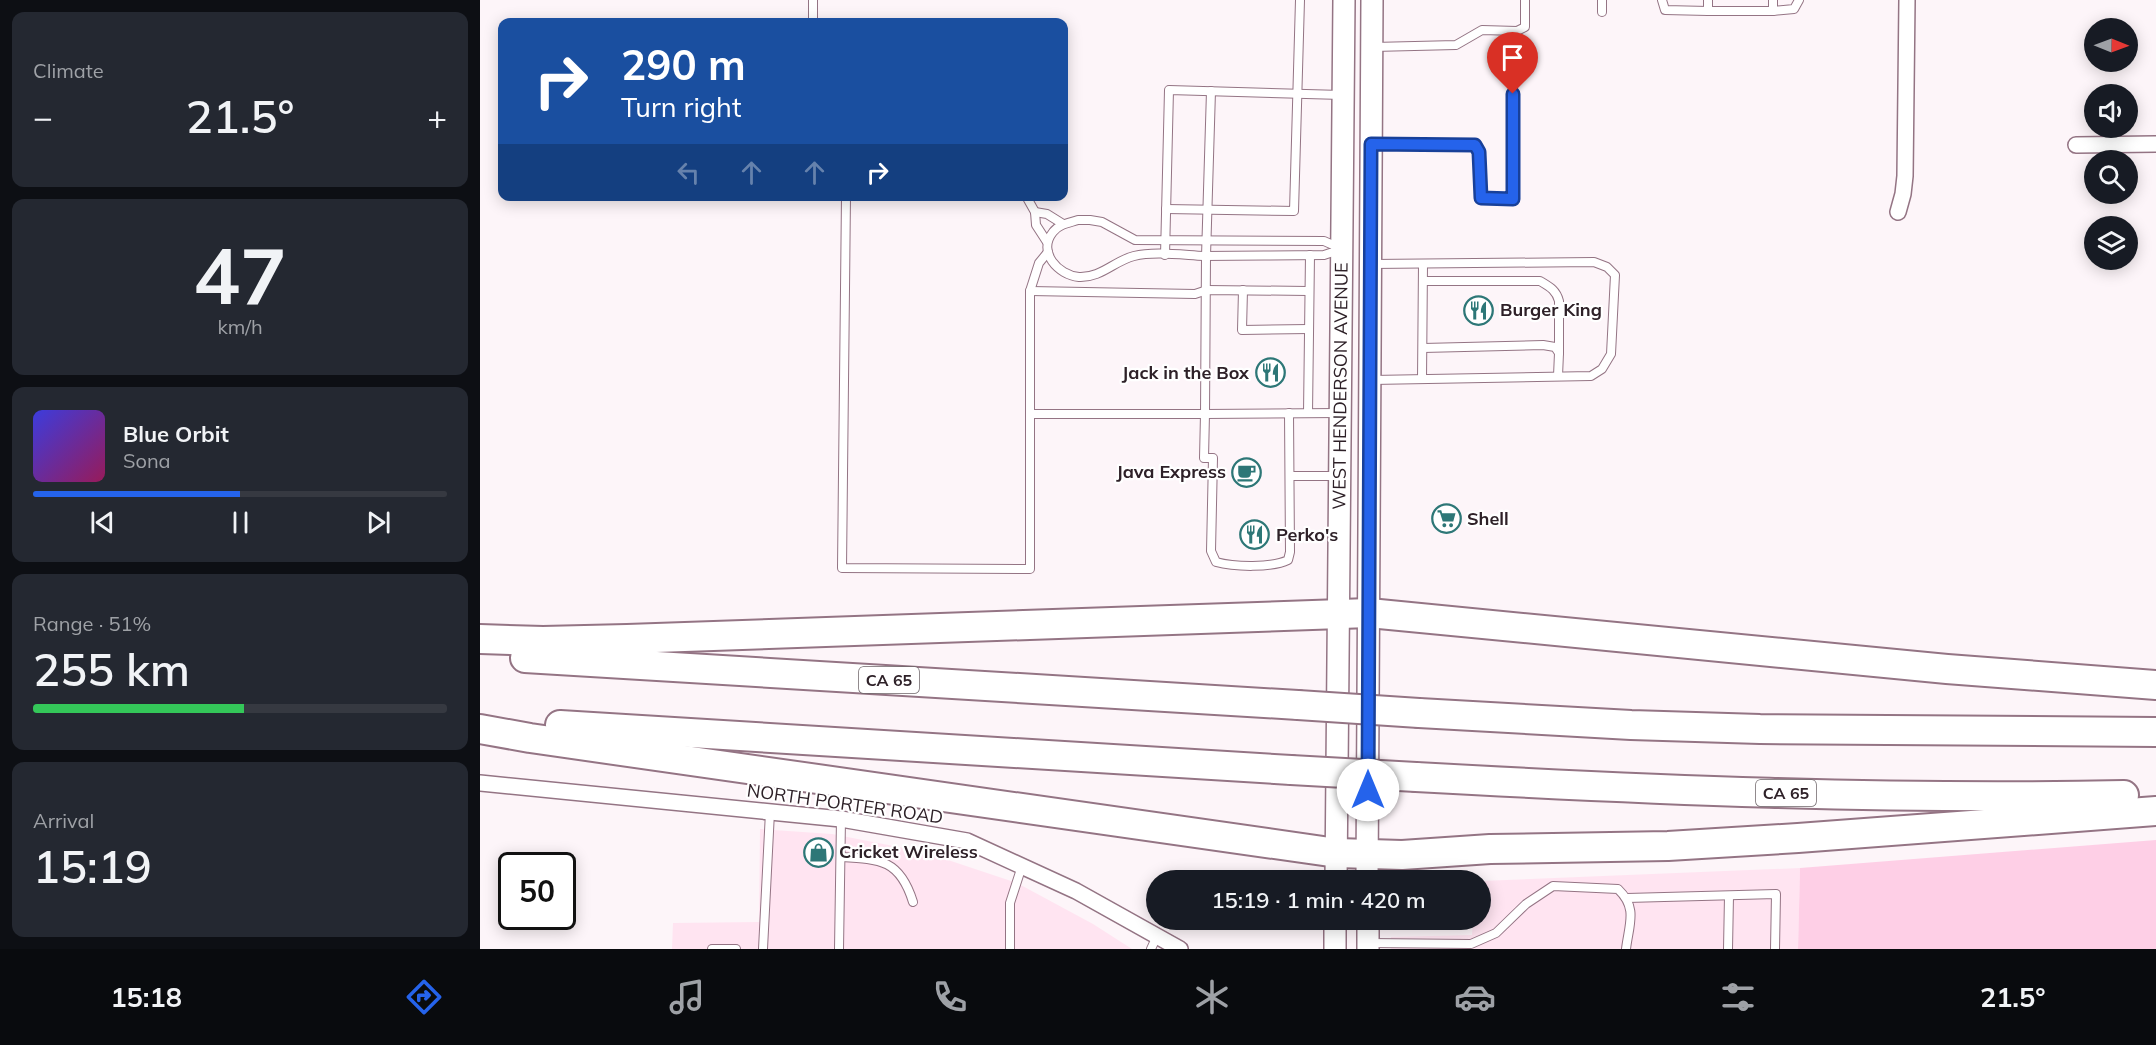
<!DOCTYPE html>
<meta charset="utf-8">
<style>
:root{--surface:#171b24;--page:#242831;--text:#f1f3f6;--muted:#9ea1a6;--line:#363941;--accent:#2563eb}
body{margin:0;font-family:Mulish,sans-serif;background:var(--page);color:var(--text);height:100vh;display:flex;flex-direction:column;font-size:22px;white-space:nowrap}
*{box-sizing:border-box;margin:0}
p{font-size:20px;color:var(--muted)}
.icon{flex:none;width:33px;height:33px;fill:none;stroke:currentColor;stroke-width:2;stroke-linecap:round;stroke-linejoin:round}
.map{position:relative;flex:1;overflow:hidden}
.panel{display:flex;flex-direction:column;gap:12px;padding:12px;background:#0d0f14;width:480px}
.panel>*{flex:none}
.guide{position:absolute;left:18px;top:18px;width:570px;height:183px;border-radius:12px;box-shadow:0 3px 15px #0003;background:#1a4fa0;color:#fff;overflow:hidden}
.needle{width:39px;rotate:91deg}
.tools{position:absolute;left:1604px;top:18px;display:grid;gap:12px}
.tools a{display:grid;place-items:center;width:54px;height:54px;border-radius:50%;background:var(--surface);box-shadow:0 3px 15px #0003;font-size:30px}
.speed{position:absolute;left:18px;top:852px;display:flex;gap:12px;font-size:30px;font-weight:700;text-align:center}
.speed>*{display:grid;place-content:center;width:78px;height:78px;border-radius:50%;background:var(--surface);box-shadow:0 3px 15px #0003;line-height:1}
.speed .limit{border:3px solid #111;border-radius:9px;background:#fff;color:#111}
.pin{position:absolute;display:grid;place-items:center;width:51px;height:51px;color:#fff;margin:-62px -26px;border-radius:50% 50% 50% 0;rotate:-45deg;box-shadow:0 0 6px #0007}
.pin .icon{rotate:45deg}
.me{position:absolute;width:66px;margin:-33px;rotate:0deg;stroke-linejoin:round;filter:drop-shadow(0 0 4px #0008)}
.turn{display:flex;align-items:center;gap:21px;height:126px;padding:0 24px;font-size:27px}
.turn .icon{width:78px;height:78px;stroke-width:2.5}
.turn b{display:block;font-size:42px;line-height:51px}
.lanes{display:flex;align-items:center;height:57px;padding:0 24px;background:#0003;justify-content:center;gap:30px;direction:ltr}
.lanes .off{opacity:.35}
.big{font-size:45px;font-weight:600;line-height:1.1}
.panel .tile{flex:1;display:flex;flex-direction:column;justify-content:center;gap:9px;min-width:0;padding:0 21px;border-radius:12px;background:var(--page)}
.panel .dial{align-items:center;gap:0}
.dial b{font-size:78px;line-height:1}
.song{display:flex;align-items:center;gap:18px}
.cover{width:72px;height:72px;border-radius:9px;background:linear-gradient(135deg,hsl(240 70% 55%),hsl(330 70% 35%))}
.played{height:6px;border-radius:3px;background:linear-gradient(90deg,var(--accent) 50%,var(--line) 50%)}
.keys{display:flex;justify-content:space-around;direction:ltr}
.heat{display:flex;justify-content:space-between;align-items:center;font-size:33px;direction:ltr}
.charge{height:9px;border-radius:4px;background:linear-gradient(90deg,#34c759 51%,var(--line) 0)}
.trip{position:absolute;left:666px;top:870px;width:345px;height:60px;border-radius:30px;background:var(--surface);box-shadow:0 3px 15px #0003;font-weight:600;line-height:60px;text-align:center}
.tab-bar{display:flex;height:96px;justify-content:space-around;align-items:center;background:#090b0e;color:var(--muted)}
.tab-bar .icon{width:42px;height:42px}
.tab-bar .selected{color:var(--accent)}
.tab-bar b{font-size:27px;color:var(--text)}
main{display:flex;flex:1;min-height:0}
.map>svg:first-child{display:block}
.built{fill:#ffe4f1}
.green{fill:#fecfe6}
.lines{fill:none;stroke-linecap:round;stroke-linejoin:round}
.service-casing{stroke:#947484;stroke-width:10}
.minor-casing{stroke:#947484;stroke-width:18}
.secondary-casing{stroke:#947484;stroke-width:24}
.motorway-casing{stroke:#947484;stroke-width:32}
.service{stroke:#fff;stroke-width:8}
.minor{stroke:#fff;stroke-width:15}
.secondary{stroke:#fff;stroke-width:21}
.motorway{stroke:#fff;stroke-width:28}
.motorway-bridge-casing{stroke:#947484;stroke-width:32;stroke-linecap:butt}
.motorway-bridge{stroke:#fff;stroke-width:28}
.route-casing{stroke:#184099;stroke-width:15}
.route{stroke:#2563eb;stroke-width:10}
.labels{text-anchor:middle;stroke-width:4.5;stroke-linejoin:round;paint-order:stroke}
.shield{fill:#fff;stroke:#6d6468;stroke-width:1.5}
.shield-label{font-size:16px;font-weight:bold;fill:#2e2128}
.poi-label{font-size:18px;font-weight:bold;fill:#2e2128;stroke:#fff;text-anchor:start}
.street-label{font-size:18px;fill:#2e2128;stroke:#fff}
</style>
<main>
<section class="panel">
<div class="tile"><p>Climate</p>
<div class="heat"><a>−</a><b class="big">21.5°</b><a>+</a></div>
</div>
<div class="tile dial"><b>47</b><p>km/h</p></div>
<div class="tile">
<div class="song"><i class="cover"></i><div><b>Blue Orbit</b><p>Sona</p></div></div>
<div class="played"></div>
<div class="keys"><svg class="icon" aria-label="previous" viewBox="0 0 24 24"><path d="M18 5L8 12l10 7zM5 5v14"/></svg><svg class="icon" aria-label="pause" viewBox="0 0 24 24"><path d="M8 5v14M16 5v14"/></svg><svg class="icon" aria-label="next" viewBox="0 0 24 24"><path d="M6 5l10 7-10 7zM19 5v14"/></svg></div>
</div>
<div class="tile"><p>Range · 51%</p><b class="big">255 km</b><div class="charge"></div></div>
<div class="tile"><p>Arrival</p><b class="big">15:19</b></div>
</section>
<div class="map">
<svg width="1676" height="949" viewBox="0 0 1676 949">
<rect width="100%" height="100%" fill="#fdf5f9"/>
<g class="built">
<polygon points="280,829 352,834 444,852 537,883 613,924 652,949 192,949 193,923 279,922"/>
<polygon points="1320,868 1318,949 911,949 911,937 992,935 993,920 1000,920 1001,881"/>
</g>
<polygon class="green" points="1676,840 1676,949 1318,949 1320,868"/>
<g class="lines">
<defs>
<g id="service">
<polyline points="1182,0 1185,10 1228,11 1228,0"/>
<polyline points="1228,11 1293,11 1293,0"/>
<polyline points="1293,11 1314,9 1319,0"/>
<polyline points="1122,12 1122,0"/>
<polyline points="333,22 333,0"/>
<polyline points="893,47 976,45 1002,30 1037,31 1045,27 1045,0"/>
<polyline points="731,91 726,256 725,414 859,413"/>
<polyline points="892,144 995,145 999,151 1001,198 1033,199 1033,31"/>
<polyline points="366,196 362,568 550,569 550,291 559,263 568,252"/>
<polyline points="546,196 555,212 556,225 567,242"/>
<polyline points="686,209 814,211 820,0"/>
<polyline points="555,212 567,214 583,224"/>
<path d="M598,220H610L622,222L655,240L844,241L862,249L844,255C804,255 764,256 724,256C703,255 674,251 654,256C634,261 621,278 599,277C578,275 557,252 573,232C579,224 589,223 598,220Z"/>
<polyline points="685,255 689,90 862,95"/>
<polyline points="892,264 1114,262 1127,267 1135,275 1131,354 1122,369 1111,376 892,380"/>
<path d="M943,281H1060C1070,287 1076,290 1079,301V353"/>
<polyline points="763,290 762,330 829,329"/>
<polyline points="550,291 715,294 727,290 828,291"/>
<polyline points="943,348 1063,345 1075,347 1079,353 1078,376"/>
<polyline points="942,379 943,264"/>
<polyline points="828,413 830,255"/>
<path d="M550,414H725L724,458H733L731,551L736,562C754,567 792,568 808,560L810,552L809,413"/>
<polyline points="810,476 859,476"/>
<path d="M361,857C401,859 420,860 433,902"/>
<polyline points="1147,898 1296,894 1295,949"/>
<path d="M889,943L991,944L1016,933L1046,904L1073,886L1138,889C1158,908 1149,924 1146,949"/>
<polyline points="232,949 256,949"/>
<polyline points="283,949 290,812"/>
<polyline points="359,949 361,819"/>
<polyline points="530,949 530,903 542,866"/>
<polyline points="671,949 677,936"/>
<polyline points="1248,949 1249,896"/>
</g>
<g id="minor">
<polyline points="1596,145 1676,144"/>
<polyline points="1418,212 1423,194 1425,176 1427,0"/>
<polyline points="0,783 361,819 487,841 596,891 700,949"/>
</g>
<g id="secondary">
<path id="s1" d="M856,880L864,0"/>
<polyline points="887,880 892,0"/>
<polyline points="888,920 888,949"/>
<polyline points="855,949 855,920"/>
</g>
<g id="motorway">
<polyline points="0,639 63,641 147,639 889,613 1467,669 1676,685"/>
<polyline points="45,658 818,705"/>
<polyline points="939,713 1151,725 1280,729 1676,732"/>
<polyline points="80,725 811,770"/>
<polyline points="0,729 50,738 857,853 922,855 1010,849 1188,846 1318,838 1676,811"/>
<path d="M936,777C1171,790 1408,800 1644,795"/>
</g>
</defs>
<use href="#service" class="service-casing"/>
<use href="#minor" class="minor-casing"/>
<use href="#secondary" class="secondary-casing"/>
<use href="#motorway" class="motorway-casing"/>
<use href="#service" class="service"/>
<use href="#minor" class="minor"/>
<use href="#secondary" class="secondary"/>
<use href="#motorway" class="motorway"/>
<defs>
<g id="motorway-bridge">
<polyline points="818,705 939,713"/>
<polyline points="811,770 936,777"/>
</g>
</defs>
<use href="#motorway-bridge" class="motorway-bridge-casing"/>
<use href="#motorway-bridge" class="motorway-bridge"/>
</g>
<g class="lines">
<defs>
<polyline id="route" points="888,790 891,144 995,145 999,152 1001,198 1033,199 1033,94"/>
</defs>
<use href="#route" class="route-casing"/>
<use href="#route" class="route"/>
</g>
<defs>
<symbol id="restaurant-ring" viewBox="-11 -11 22 22"><circle r="9.5" fill="#fff" stroke="#2d7777" stroke-width="1.5"/><path d="M-5-6h1v4h1v-4h1v4h1v-4h1v5L-1.5 .5V6h-2V.5L-5-1ZM5-6V6H3V1.5H1.5Q1.5-4 5-6Z" fill="#2d7777"/></symbol>
<symbol id="cafe-ring" viewBox="-11 -11 22 22"><circle r="9.5" fill="#fff" stroke="#2d7777" stroke-width="1.5"/><path d="M-5.5-4.5H6V0H3Q3 3.5 0 3.5H-2.5Q-5.5 3.5-5.5 0ZM3-3.2v2h1.7v-2ZM-6 4.5H4V6H-6Z" fill="#2d7777"/></symbol>
<symbol id="supermarket-ring" viewBox="-11 -11 22 22"><circle r="9.5" fill="#fff" stroke="#2d7777" stroke-width="1.5"/><path d="M-6-5.5h2.5l.6 2H6L4.5 2H-2.5L-4.4-4H-6ZM-1.5 3.2a1.3 1.3 0 1 0 .1 0ZM3 3.2a1.3 1.3 0 1 0 .1 0Z" fill="#2d7777"/></symbol>
<symbol id="shop-ring" viewBox="-11 -11 22 22"><circle r="9.5" fill="#fff" stroke="#2d7777" stroke-width="1.5"/><path d="M-5-2.5h2.3a2.7 3.5 0 0 1 5.4 0H5L5.5 6h-11ZM-1.5-2.5h3a1.5 2.3 0 0 0-3 0Z" fill="#2d7777"/></symbol>
</defs>
<g fill-rule="evenodd">
<use href="#restaurant-ring" x="982" y="294" width="33" height="33"/>
<use href="#restaurant-ring" x="774" y="356" width="33" height="33"/>
<use href="#cafe-ring" x="750" y="456" width="33" height="33"/>
<use href="#supermarket-ring" x="950" y="502" width="33" height="33"/>
<use href="#restaurant-ring" x="758" y="518" width="33" height="33"/>
<use href="#shop-ring" x="322" y="836" width="33" height="33"/>
</g>
<g class="labels">
<g class="shield">
<rect x="379" y="667" width="60" height="26" rx="4.5"/>
<rect x="1276" y="780" width="60" height="26" rx="4.5"/>
</g>
<g class="shield-label">
<text x="409" y="686">CA 65</text>
<text x="1306" y="799">CA 65</text>
</g>
<g class="poi-label">
<text x="1020" y="316">Burger King</text>
<text x="769" y="379" text-anchor="end">Jack in the Box</text>
<text x="746" y="478" text-anchor="end">Java Express</text>
<text x="987" y="525">Shell</text>
<text x="796" y="541">Perko's</text>
<text x="359" y="858">Cricket Wireless</text>
</g>
<g class="street-label">
<text dy="6" stroke="none"><textPath href="#s1" startOffset="494">WEST HENDERSON AVENUE</textPath></text>
<text transform="translate(365 804) rotate(8)" y="6">NORTH PORTER ROAD</text>
</g>
</g>
</svg>
<div class="tools">
<a><svg class="needle" viewBox="-14 -14 28 28"><path d="M0-13l5 13h-10z" fill="#e53935"/><path d="M0 13l5-13h-10z" fill="#9ea1a6"/></svg></a>
<a><svg class="icon" aria-label="sound" viewBox="0 0 24 24"><path d="M4 9h4l5-4v14l-5-4H4zM17 9q2 3 0 6"/></svg></a>
<a><svg class="icon" aria-label="search" viewBox="0 0 24 24"><circle cx="10" cy="10" r="6"/><path d="M15 15l6 6"/></svg></a>
<a><svg class="icon" aria-label="layers" viewBox="0 0 24 24"><path d="M12 4l9 5-9 5-9-5zM3 14l9 5 9-5"/></svg></a>
</div>
<div class="speed"><div class="limit">50</div></div>
<div class="pin" style="left:1033px;top:94px;background:#d93025"><svg class="icon" aria-label="arrive" viewBox="0 0 24 24"><path d="M6 21V4h12l-3 4 3 4H6"/></svg></div>
<svg class="me" style="left:888px;top:790px" viewBox="-20 -20 40 40"><circle r="19" fill="#fff"/><path d="M0-13L10 11 0 6-10 11z" fill="#2563eb"/></svg>
<div class="trip">15:19 · 1 min · 420 m</div>
<div class="guide">
<div class="turn"><svg class="icon" aria-label="right" viewBox="0 0 24 24"><path d="M7 20v-9h11M14 6l5 5-5 5"/></svg><div><b>290 m</b>Turn right</div></div>
<div class="lanes"><svg class="icon off" aria-label="left" viewBox="0 0 24 24"><path d="M17 20v-9H6M10 6l-5 5 5 5"/></svg><svg class="icon off" aria-label="ahead" viewBox="0 0 24 24"><path d="M12 20V5M6 11l6-6 6 6"/></svg><svg class="icon off" aria-label="ahead" viewBox="0 0 24 24"><path d="M12 20V5M6 11l6-6 6 6"/></svg><svg class="icon" aria-label="right" viewBox="0 0 24 24"><path d="M7 20v-9h11M14 6l5 5-5 5"/></svg></div>
</div>
</div>
</main>
<nav class="tab-bar">
<b>15:18</b>
<svg class="icon selected" aria-label="directions" viewBox="0 0 24 24"><path d="M12 3l9 9-9 9-9-9zM9 14v-3h6M13 9l2 2-2 2"/></svg>
<svg class="icon" aria-label="music" viewBox="0 0 24 24"><path d="M9 18V5l10-2v13"/><circle cx="6" cy="18" r="3"/><circle cx="16" cy="16" r="3"/></svg>
<svg class="icon" aria-label="phone" viewBox="0 0 24 24"><path d="M5 4h4l2 5-3 2q2 4 5 5l2-3 5 2v4C11 20 4 13 5 4z"/></svg>
<svg class="icon" aria-label="climate" viewBox="0 0 24 24"><path d="M12 3v18M4 7l16 10M4 17L20 7"/></svg>
<svg class="icon" aria-label="car" viewBox="0 0 24 24"><path d="M5 17H2v-5l4-1 3-4h7l3 4 3 1v5h-3M9 17h6M6 11h13"/><circle cx="7" cy="17" r="2"/><circle cx="17" cy="17" r="2"/></svg>
<svg class="icon" aria-label="filters" viewBox="0 0 24 24"><path d="M4 7h16M4 17h16"/><circle cx="9" cy="7" r="2"/><circle cx="15" cy="17" r="2"/></svg>
<b>21.5°</b>
</nav>
